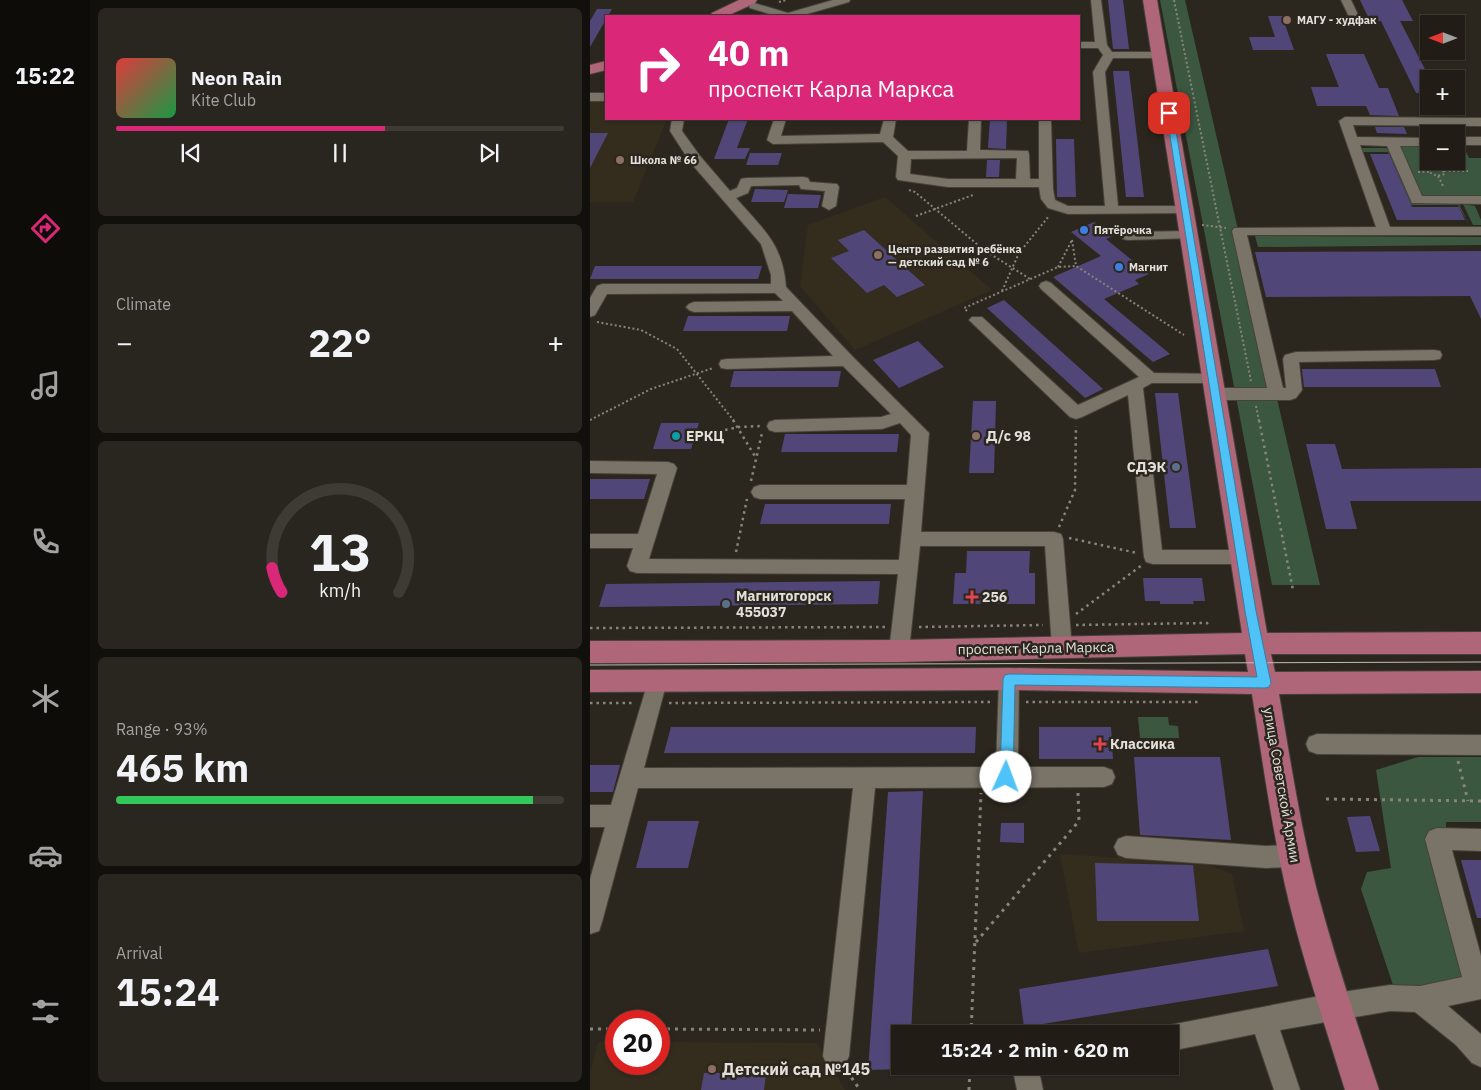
<!DOCTYPE html>
<meta charset="utf-8">
<style>
:root{--surface:#211d16;--page:#29261f;--text:#f1f3f6;--muted:#a2a2a1;--line:#3e3b35;--accent:#db2777}
body{margin:0;font-family:"IBM Plex Sans",sans-serif;background:var(--page);color:var(--text);height:100vh;display:flex;flex-direction:column;font-size:19px;white-space:nowrap}
*{box-sizing:border-box;margin:0}
p{font-size:16px;color:var(--muted)}
.icon{flex:none;width:28px;height:28px;fill:none;stroke:currentColor;stroke-width:2;stroke-linecap:round;stroke-linejoin:round}
.map{position:relative;flex:1;overflow:hidden}
.panel{display:flex;flex-direction:column;gap:8px;padding:8px;background:#12100c;width:500px}
.panel>*{flex:none}
.hud{position:absolute;left:15px;top:15px;width:475px;height:105px;border-radius:0px;box-shadow:0 1px 4px #0004,0 0 0 1px var(--line);background:#db2777;color:#fff;overflow:hidden}
.needle{width:32px;rotate:270deg}
.fabs{position:absolute;left:830px;top:15px;display:grid;gap:10px}
.fabs a{display:grid;place-items:center;width:45px;height:45px;border-radius:0px;background:var(--surface);box-shadow:0 1px 4px #0004,0 0 0 1px var(--line);font-size:25px}
.speed{position:absolute;left:15px;top:1010px;display:flex;gap:10px;font-size:25px;font-weight:700;text-align:center}
.speed>*{display:grid;place-content:center;width:65px;height:65px;border-radius:50%;background:var(--surface);box-shadow:0 1px 4px #0004,0 0 0 1px var(--line);line-height:1}
.speed .limit{border:8px solid #d22;background:#fff;color:#111}
.pin{position:absolute;display:grid;place-items:center;width:42px;height:42px;color:#fff;margin:-21px;border-radius:10px;box-shadow:0 2px 8px #0006}
.me{position:absolute;width:55px;margin:-28px;rotate:2deg;stroke-linejoin:round;filter:drop-shadow(0 0 4px #0008)}
.turn{display:flex;align-items:center;gap:18px;height:105px;padding:0 20px;font-size:22px}
.turn .icon{width:65px;height:65px;stroke-width:2.5}
.turn b{display:block;font-size:35px;line-height:42px}
.big{font-size:38px;font-weight:800;line-height:1.1}
.panel .tile{flex:1;display:flex;flex-direction:column;justify-content:center;gap:8px;min-width:0;padding:0 18px;border-radius:8px;background:var(--page)}
.panel .dial{align-items:center;gap:0}
.dial svg{height:130px;overflow:visible;fill:none;stroke:var(--line);stroke-width:7;stroke-linecap:round;text-anchor:middle}
.dial text{fill:var(--text);stroke:none}
.song{display:flex;align-items:center;gap:15px}
.cover{width:60px;height:60px;border-radius:8px;background:linear-gradient(135deg,hsl(0 70% 55%),hsl(140 70% 35%))}
.played{height:5px;border-radius:2px;background:linear-gradient(90deg,var(--accent) 60%,var(--line) 60%)}
.keys{display:flex;justify-content:space-around;direction:ltr}
.heat{display:flex;justify-content:space-between;align-items:center;font-size:28px;direction:ltr}
.charge{height:8px;border-radius:4px;background:linear-gradient(90deg,#34c759 93%,var(--line) 0)}
.trip{position:absolute;left:301px;top:1025px;width:288px;height:50px;border-radius:0px;background:var(--surface);box-shadow:0 1px 4px #0004,0 0 0 1px var(--line);font-weight:800;line-height:50px;text-align:center}
main{display:flex;flex:1;min-height:0}
.dock{display:flex;flex-direction:column;width:90px;justify-content:space-around;align-items:center;background:#0d0c09;color:var(--muted)}
.dock .icon{width:35px;height:35px}
.dock .selected{color:var(--accent)}
.dock b{font-size:22px;color:var(--text)}
.map>svg:first-child{display:block}
.built{fill:#342c1d}
.green{fill:#3c573f}
.building{fill:#504778}
.lines{fill:none;stroke-linecap:round;stroke-linejoin:round}
.minor-casing{stroke:#46423a;stroke-width:2}
.major-casing{stroke:#46423a;stroke-width:2}
.path-far2{stroke:#88847d;stroke-width:2;stroke-dasharray:2 2.5;stroke-linecap:butt}
.path-far1{stroke:#88847d;stroke-width:2.5;stroke-dasharray:2.5 4;stroke-linecap:butt}
.path{stroke:#88847d;stroke-width:3;stroke-dasharray:3 5;stroke-linecap:butt}
.minor{fill:#797368;fill-rule:evenodd}
.major{fill:#ae6678;fill-rule:evenodd}
.tram{stroke:#c1bdb7;stroke-width:1}
.route{fill:#4fc3f7;stroke:#337fa1}
.education-dot{fill:#8d6e63;stroke:#2c271e;stroke-width:2}
.shop-dot{fill:#3f7fe0;stroke:#2c271e;stroke-width:2}
.culture-dot{fill:#0f9aa8;stroke:#2c271e;stroke-width:2}
.service-dot{fill:#5c6f8a;stroke:#2c271e;stroke-width:2}
.health-dot{fill:#e0444e;stroke:#2c271e;stroke-width:2}
.labels{text-anchor:middle;stroke-width:5;stroke-linejoin:round;paint-order:stroke}
.far-poi-label{font-size:11px;font-weight:bold;fill:#e3e0da;stroke:#2c271e;text-anchor:start}
.poi-label{font-size:14px;font-weight:bold;fill:#e3e0da;stroke:#2c271e;text-anchor:start}
.street-label{font-size:14px;fill:#e3e0da;stroke:#2c271e}
.near-poi-label{font-size:16px;font-weight:bold;fill:#e3e0da;stroke:#2c271e;text-anchor:start}
</style>
<main>
<nav class="dock">
<b>15:22</b>
<svg class="icon selected" aria-label="directions" viewBox="0 0 24 24"><path d="M12 3l9 9-9 9-9-9zM9 14v-3h6M13 9l2 2-2 2"/></svg>
<svg class="icon" aria-label="music" viewBox="0 0 24 24"><path d="M9 18V5l10-2v13"/><circle cx="6" cy="18" r="3"/><circle cx="16" cy="16" r="3"/></svg>
<svg class="icon" aria-label="phone" viewBox="0 0 24 24"><path d="M5 4h4l2 5-3 2q2 4 5 5l2-3 5 2v4C11 20 4 13 5 4z"/></svg>
<svg class="icon" aria-label="climate" viewBox="0 0 24 24"><path d="M12 3v18M4 7l16 10M4 17L20 7"/></svg>
<svg class="icon" aria-label="car" viewBox="0 0 24 24"><path d="M5 17H2v-5l4-1 3-4h7l3 4 3 1v5h-3M9 17h6M6 11h13"/><circle cx="7" cy="17" r="2"/><circle cx="17" cy="17" r="2"/></svg>
<svg class="icon" aria-label="filters" viewBox="0 0 24 24"><path d="M4 7h16M4 17h16"/><circle cx="9" cy="7" r="2"/><circle cx="15" cy="17" r="2"/></svg>
</nav>
<section class="panel">
<div class="tile">
<div class="song"><i class="cover"></i><div><b>Neon Rain</b><p>Kite Club</p></div></div>
<div class="played"></div>
<div class="keys"><svg class="icon" aria-label="previous" viewBox="0 0 24 24"><path d="M18 5L8 12l10 7zM5 5v14"/></svg><svg class="icon" aria-label="pause" viewBox="0 0 24 24"><path d="M8 5v14M16 5v14"/></svg><svg class="icon" aria-label="next" viewBox="0 0 24 24"><path d="M6 5l10 7-10 7zM19 5v14"/></svg></div>
</div>
<div class="tile"><p>Climate</p>
<div class="heat"><a>−</a><b class="big">22°</b><a>+</a></div>
</div>
<div class="tile dial"><svg viewBox="0 0 100 80">
<path d="M14 69A42 42 0 1 1 86 69"/>
<path d="M14 69A42 42 0 0 1 8 54" stroke="#db2777"/>
<text x="50" y="56" font-size="32" font-weight="700">13</text>
<text x="50" y="72" font-size="11">km/h</text>
</svg></div>
<div class="tile"><p>Range · 93%</p><b class="big">465 km</b><div class="charge"></div></div>
<div class="tile"><p>Arrival</p><b class="big">15:24</b></div>
</section>
<div class="map">
<svg width="891" height="1090" viewBox="0 0 891 1090">
<rect width="100%" height="100%" fill="#2c271e"/>
<g class="built">
<polygon points="16,99 16,119 77,119 43,202 0,202 0,100"/>
<polygon points="295,197 402,290 265,350 210,286 218,225"/>
<polygon points="470,854 615,863 642,874 654,931 489,953"/>
<polygon points="8,1042 26,1042 26,1064 69,1064 69,1042 227,1043 255,1090 0,1090 0,1074"/>
</g>
<g class="green">
<polygon points="570,0 595,0 730,585 682,585"/>
<polygon points="839,145 839,161 866,161 866,145 873,145 879,158 891,158 891,196 832,197 809,146"/>
<polygon points="771,148 797,148 803,152 825,203 869,204 879,225 868,205 821,205 798,152 767,152"/>
<polygon points="873,204 885,206 891,220 891,225 883,225"/>
<polygon points="665,236 891,237 891,245 668,247"/>
<polygon points="548,717 578,717 579,725 588,726 589,738 550,738"/>
<polygon points="828,757 891,757 891,822 856,822 856,845 879,992 805,991 771,889 777,872 801,868 786,770"/>
</g>
<g class="building">
<polygon points="518,0 533,0 539,49 523,49"/>
<polygon points="770,0 812,0 823,21 810,21 839,77 839,93 826,93 791,21 780,21"/>
<polygon points="7,9 22,9 0,47 0,21"/>
<polygon points="678,16 692,16 704,50 663,50 659,37 685,37"/>
<polygon points="736,54 774,54 789,88 798,88 809,116 780,115 776,106 727,106 721,87 749,87"/>
<polygon points="523,71 539,71 554,197 536,197"/>
<polygon points="139,119 158,119 147,148 160,148 155,159 124,159"/>
<polygon points="400,119 417,119 416,149 398,148"/>
<polygon points="785,127 814,127 817,134 787,133"/>
<polygon points="0,133 18,133 0,168"/>
<polygon points="466,139 484,139 486,197 467,197"/>
<polygon points="160,153 192,153 188,165 156,165"/>
<polygon points="780,154 799,154 822,207 869,207 875,220 807,220"/>
<polygon points="397,160 410,160 409,177 396,177"/>
<polygon points="165,189 198,190 194,202 161,202"/>
<polygon points="198,194 231,195 228,208 194,208"/>
<polygon points="504,222 523,236 516,239 559,274 545,280 549,284 514,299 580,354 563,362 463,277 511,256 481,232"/>
<polygon points="274,230 309,262 335,285 307,297 294,285 277,293 241,258 259,251 248,240"/>
<polygon points="891,251 891,319 880,296 676,297 665,252"/>
<polygon points="5,266 172,266 168,279 0,279"/>
<polygon points="414,300 513,389 495,398 397,308"/>
<polygon points="98,316 200,316 197,331 93,331"/>
<polygon points="328,341 354,367 309,388 283,360"/>
<polygon points="712,369 845,369 851,387 714,387"/>
<polygon points="144,371 251,371 248,387 140,387"/>
<polygon points="565,393 588,393 606,528 580,528"/>
<polygon points="383,401 406,401 404,473 379,473"/>
<polygon points="71,423 109,423 101,449 63,449"/>
<polygon points="195,434 309,434 307,452 191,452"/>
<polygon points="716,444 745,444 752,469 891,468 891,501 760,501 767,529 736,529"/>
<polygon points="0,479 60,479 54,499 0,499"/>
<polygon points="175,504 301,504 299,524 170,524"/>
<polygon points="377,551 440,551 439,573 445,573 445,604 363,604 365,573 376,573"/>
<polygon points="553,578 612,578 615,601 603,601 604,604 570,604 570,601 555,601"/>
<polygon points="290,581 288,604 9,607 16,584"/>
<polygon points="81,727 386,727 385,753 74,753"/>
<polygon points="449,727 521,727 523,759 449,759"/>
<polygon points="544,757 630,757 641,840 550,835"/>
<polygon points="0,765 30,765 23,792 0,792"/>
<polygon points="333,791 321,1034 310,1034 310,1069 278,1070 298,792"/>
<polygon points="780,816 790,851 766,852 757,817"/>
<polygon points="58,821 109,821 98,868 46,868"/>
<polygon points="411,823 434,823 434,843 410,842"/>
<polygon points="871,860 891,860 891,918 887,918"/>
<polygon points="505,863 603,865 609,921 507,921"/>
<polygon points="678,949 688,986 434,1027 429,989"/>
<polygon points="114,1073 176,1073 174,1090 111,1090"/>
</g>
<g class="lines">
<defs>
<g id="minor">
<polygon points="243,0 260,0 259,2 210,16 186,16 160,8 159,6 164,3 198,13"/>
<path d="M501,0H511L517,45L522,52H569L575,55L569,58H523L515,72L528,206H595L602,210L600,213L478,214L458,208L451,199L449,187H358L308,180L306,177L308,156L293,142L183,144L177,140L184,119H196L191,136L290,134L294,119H306L303,137L318,151H377L379,119H391L390,150L438,151L439,154L440,179H449V119H461L463,189L465,200L478,206H515L503,72L513,55L508,48H489V42H505ZM427,158L426,179H358L320,174L321,159Z"/>
<polygon points="751,0 761,0 771,21 770,23 762,23"/>
<rect x="0" y="93" width="16" height="8"/>
<polygon points="755,117 891,118 891,126 763,125 767,137 839,138 839,146 810,146 832,196 891,196 891,204 822,203 797,146 770,145 800,227 891,227 891,235 657,235 693,388 696,388 693,359 695,355 706,352 844,350 850,351 852,355 850,359 844,360 709,362 712,390 706,398 700,400 625,400 619,398 617,394 619,390 625,388 677,388 642,231 644,228 786,227 749,121"/>
<path d="M82,119H94L92,131L110,156L140,191L147,188L151,179L156,178L213,177L218,178L220,182L247,184L249,187L246,206L239,210L232,206L235,191L211,189L209,185L161,186L158,193L146,198C173,229 193,244 196,287L263,357L339,433L331,532H464L471,534L473,539L482,648L479,654L472,656L465,654L462,648L455,546H330L319,651L316,657L309,659L302,657L299,651L308,574L47,573L40,571L37,566L43,548H0V534H48L67,474L0,473V461L78,462L84,464L87,468L59,559L309,560L315,499H170L164,497L161,492L164,487L170,485H317L321,435L310,423L292,429L185,432L179,430L177,426L179,422L185,420L291,417L301,414L253,366L137,369L131,368L129,364L131,360L137,359L243,356L202,311L104,312L99,310L96,307L99,304L104,302L193,301L185,293L17,294L5,315L0,317V298L7,286L12,284H181V275L171,244L100,162L80,131Z"/>
<rect x="866" y="137" width="25" height="8"/>
<polygon points="599,231 604,232 606,235 604,238 538,240 533,239 531,236 533,233 538,232"/>
<polygon points="456,281 461,283 564,373 629,374 631,378 629,382 623,383 562,383 553,388 572,550 652,550 659,552 661,557 659,562 652,564 563,564 556,562 554,557 538,395 492,417 486,419 480,417 379,320 382,317 392,317 488,405 549,377 451,289 449,286 451,283"/>
<polygon points="419,670 426,673 429,679 428,767 514,767 522,770 525,777 522,784 514,787 285,788 259,1056 255,1065 246,1069 237,1065 233,1056 263,788 48,788 12,922 9,931 0,934 0,879 15,827 0,827 0,805 21,805 60,675 67,672 74,675 77,681 54,768 406,767 409,679 412,673"/>
<polygon points="727,734 891,735 891,755 727,754 719,751 716,744 719,737"/>
<polygon points="847,828 891,829 891,851 862,850 891,956 891,999 858,1006 891,1034 891,1067 882,1063 866,1045 825,1012 800,1011 690,1030 710,1090 684,1090 665,1034 580,1051 580,1034 569,1034 571,1029 580,1025 745,993 800,985 830,986 872,977 835,839 839,831"/>
<polygon points="536,836 676,846 704,845 712,848 716,856 712,864 704,867 676,868 536,858 528,855 524,847 528,839"/>
<polygon points="422,1066 448,1066 453,1090 427,1090"/>
</g>
<g id="major">
<polygon points="149,0 167,0 165,3 137,16 120,16 122,13"/>
<path d="M553,0H567L677,633L891,632V654H681L685,672L891,671V693L689,694C700,759 710,824 726,887C744,956 767,1023 789,1090H755C734,1022 711,955 695,885C681,822 672,758 662,694L419,690L0,692V670L419,668L658,672L655,654L309,662L0,663V641L309,640L652,633Z"/>
<polygon points="16,61 16,70 0,74 0,65"/>
</g>
</defs>
<use href="#minor" class="minor-casing"/>
<use href="#major" class="major-casing"/>
<g class="path-far2">
<polyline points="584,0 661,381"/>
<polyline points="189,2 196,0"/>
<polyline points="841,161 845,168"/>
<polygon points="840,168 851,169 855,174 847,176 839,172"/>
<polyline points="854,171 878,171"/>
<polyline points="828,172 839,172"/>
<polyline points="848,176 854,188"/>
<polyline points="319,190 325,192 394,250 440,279"/>
<polyline points="326,216 383,195"/>
<polyline points="612,225 636,228"/>
<polyline points="482,240 486,266 594,335"/>
<polyline points="468,267 482,240"/>
<polyline points="412,291 429,253 459,216"/>
<polyline points="377,311 374,308 468,267 486,266"/>
<polyline points="7,322 51,330 87,349 144,421"/>
<polyline points="666,406 669,421"/>
<polyline points="0,420 61,389 123,368"/>
</g>
<g class="path-far1">
<polyline points="143,420 166,458"/>
<polyline points="669,420 703,590"/>
<polyline points="116,434 149,427 171,426"/>
<polyline points="161,481 172,433"/>
<polyline points="469,527 485,490 486,426"/>
<polyline points="479,538 547,553"/>
<polyline points="146,552 157,499"/>
<polyline points="486,614 552,565"/>
<polyline points="486,625 617,623 618,626"/>
<polyline points="329,627 453,625"/>
<polyline points="0,628 296,627"/>
<polyline points="436,702 608,702"/>
<polyline points="0,703 43,703"/>
<polyline points="79,703 401,702"/>
</g>
<g class="path">
<polyline points="868,761 878,801"/>
<polyline points="736,799 891,801"/>
<polyline points="386,942 489,821 488,793"/>
<polyline points="0,1029 26,1029"/>
<polyline points="69,1029 230,1030"/>
<polyline points="381,1034 391,793"/>
<polyline points="257,1071 270,1090"/>
<polyline points="379,1090 380,1066"/>
</g>
<use href="#minor" class="minor"/>
<use href="#major" class="major"/>
<polyline class="tram" points="0,665 891,662"/>
</g>
<polygon class="route" points="576,111 583,113 666,611 681,683 679,687 675,688 425,685 423,777 421,781 416,783 412,781 410,777 413,679 415,675 419,674 667,677 655,611"/>
<g class="education-dot">
<circle cx="697" cy="20" r="5"/>
<circle cx="30" cy="160" r="5"/>
<circle cx="288" cy="255" r="5"/>
<circle cx="386" cy="436" r="5"/>
<circle cx="122" cy="1069" r="5"/>
</g>
<g class="shop-dot">
<circle cx="494" cy="230" r="5"/>
<circle cx="529" cy="267" r="5"/>
</g>
<circle class="culture-dot" cx="86" cy="436" r="5"/>
<g class="service-dot">
<circle cx="586" cy="467" r="5"/>
<circle cx="136" cy="604" r="5"/>
</g>
<g class="health-dot">
<path d="M379.5 589.5h5v5h5v5h-5v5h-5v-5h-5v-5h5z"/>
<path d="M507.5 736.5h5v5h5v5h-5v5h-5v-5h-5v-5h5z"/>
</g>
<g class="labels">
<g class="far-poi-label">
<text x="707" y="24">МАГУ - худфак</text>
<text x="40" y="164">Школа № 66</text>
<text x="504" y="234">Пятёрочка</text>
<text x="298" y="253">Центр развития ребёнка<tspan x="298" dy="13">— детский сад № 6</tspan></text>
<text x="539" y="271">Магнит</text>
</g>
<g class="poi-label">
<text x="96" y="441">ЕРКЦ</text>
<text x="396" y="441">Д/с 98</text>
<text x="576" y="472" text-anchor="end">СДЭК</text>
<text x="146" y="601">Магнитогорск<tspan x="146" dy="16">455037</tspan></text>
<text x="392" y="602">256</text>
<text x="520" y="749">Классика</text>
</g>
<g class="street-label">
<text transform="translate(446 648) rotate(-1)" y="5">проспект Карла Маркса</text>
<text transform="translate(692 785) rotate(80)" y="5">улица Советской Армии</text>
</g>
<g class="near-poi-label">
<text x="132" y="1075">Детский сад №145</text>
</g>
</g>
</svg>
<div class="fabs">
<a><svg class="needle" viewBox="-14 -14 28 28"><path d="M0-13l5 13h-10z" fill="#e53935"/><path d="M0 13l5-13h-10z" fill="#a2a2a1"/></svg></a>
<a>+</a>
<a>−</a>
</div>
<div class="speed"><div class="limit">20</div></div>
<div class="pin" style="left:579px;top:113px;background:#d93025"><svg class="icon" aria-label="arrive" viewBox="0 0 24 24"><path d="M6 21V4h12l-3 4 3 4H6"/></svg></div>
<svg class="me" style="left:416px;top:777px" viewBox="-20 -20 40 40"><circle r="19" fill="#fff"/><path d="M0-13L10 11 0 6-10 11z" fill="#4fc3f7"/></svg>
<div class="trip">15:24 · 2 min · 620 m</div>
<div class="hud">
<div class="turn"><svg class="icon" aria-label="right" viewBox="0 0 24 24"><path d="M7 20v-9h11M14 6l5 5-5 5"/></svg><div><b>40 m</b>проспект Карла Маркса</div></div>
</div>
</div>
</main>
